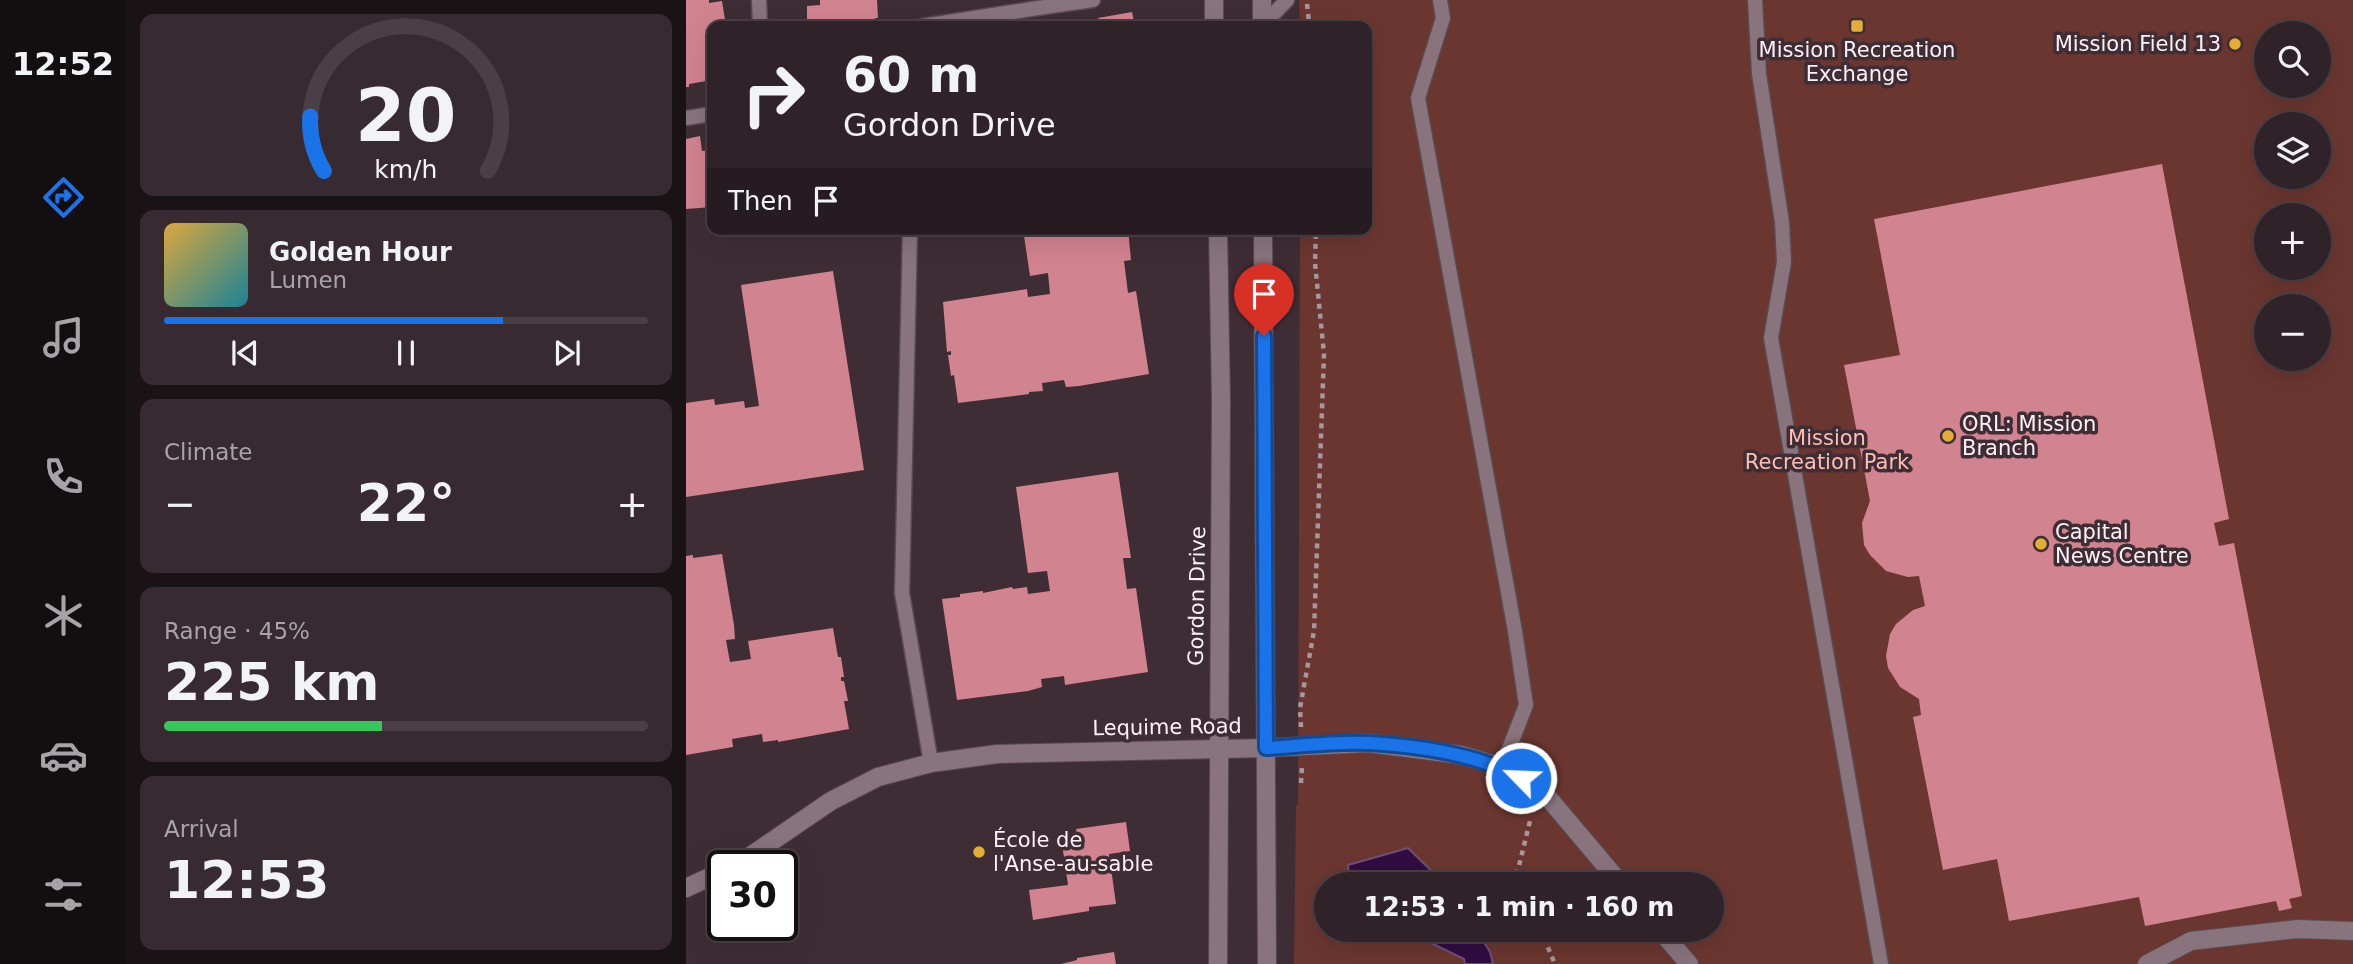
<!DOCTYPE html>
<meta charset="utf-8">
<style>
:root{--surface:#2f2228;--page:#372a30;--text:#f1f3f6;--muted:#a7a4a8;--line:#4a3f45;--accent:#1a73e8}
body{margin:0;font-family:"DejaVu Sans",sans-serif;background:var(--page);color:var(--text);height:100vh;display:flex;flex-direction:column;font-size:26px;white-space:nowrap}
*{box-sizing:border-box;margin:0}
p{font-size:23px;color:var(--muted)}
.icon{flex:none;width:38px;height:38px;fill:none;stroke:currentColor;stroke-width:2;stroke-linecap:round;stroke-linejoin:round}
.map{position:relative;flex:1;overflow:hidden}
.details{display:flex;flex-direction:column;gap:14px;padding:14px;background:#1a1316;width:560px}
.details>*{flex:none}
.banner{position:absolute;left:21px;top:21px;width:665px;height:214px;border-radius:14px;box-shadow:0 7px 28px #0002,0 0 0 2px var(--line);background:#2f2228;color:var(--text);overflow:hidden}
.buttons{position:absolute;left:1568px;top:21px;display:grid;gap:14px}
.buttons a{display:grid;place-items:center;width:77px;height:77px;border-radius:50%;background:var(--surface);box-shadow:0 7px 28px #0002,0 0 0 2px var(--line);font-size:35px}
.speed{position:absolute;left:21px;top:850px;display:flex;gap:14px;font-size:35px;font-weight:700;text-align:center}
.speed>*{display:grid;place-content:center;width:91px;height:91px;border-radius:50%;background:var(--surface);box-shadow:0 7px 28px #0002,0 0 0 2px var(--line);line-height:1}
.speed .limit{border:4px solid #111;border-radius:10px;background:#fff;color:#111}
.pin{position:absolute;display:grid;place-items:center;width:60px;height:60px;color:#fff;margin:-72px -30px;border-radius:50% 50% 50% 0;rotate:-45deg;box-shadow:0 0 7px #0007}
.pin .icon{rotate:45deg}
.me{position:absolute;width:77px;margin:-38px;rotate:294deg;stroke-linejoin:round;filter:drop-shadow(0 0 5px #0008)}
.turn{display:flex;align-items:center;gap:24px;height:147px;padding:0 21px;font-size:32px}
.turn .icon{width:91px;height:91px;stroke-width:2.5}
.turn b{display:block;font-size:49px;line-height:60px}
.then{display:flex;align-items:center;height:66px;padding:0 21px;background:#0003;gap:14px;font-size:26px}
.big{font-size:52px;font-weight:800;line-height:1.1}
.details .widget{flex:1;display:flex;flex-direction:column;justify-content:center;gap:10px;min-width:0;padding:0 24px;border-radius:14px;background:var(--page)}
.details .dial{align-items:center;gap:0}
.dial svg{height:182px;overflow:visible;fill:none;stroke:var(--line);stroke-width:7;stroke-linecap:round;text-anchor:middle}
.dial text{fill:var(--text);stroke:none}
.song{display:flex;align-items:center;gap:21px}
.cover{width:84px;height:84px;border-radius:10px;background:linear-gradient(135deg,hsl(40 70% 55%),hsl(190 70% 35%))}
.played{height:7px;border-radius:4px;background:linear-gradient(90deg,var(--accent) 70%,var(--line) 70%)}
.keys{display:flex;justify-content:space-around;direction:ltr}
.heat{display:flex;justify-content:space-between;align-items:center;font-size:38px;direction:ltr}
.charge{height:10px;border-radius:5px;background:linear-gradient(90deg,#34c759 45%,var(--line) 0)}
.trip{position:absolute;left:628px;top:872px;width:410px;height:70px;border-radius:35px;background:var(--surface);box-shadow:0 7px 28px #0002,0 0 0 2px var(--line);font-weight:800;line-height:70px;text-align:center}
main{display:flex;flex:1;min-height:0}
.menu{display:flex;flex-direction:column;width:126px;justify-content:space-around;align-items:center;background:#130e10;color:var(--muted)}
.menu .icon{width:49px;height:49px}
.menu .selected{color:var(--accent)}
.menu b{font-size:32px;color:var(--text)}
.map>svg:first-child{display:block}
.green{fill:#6b3630;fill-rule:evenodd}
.water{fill:#310d42;stroke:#6e5178;stroke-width:2}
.building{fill:#d28390}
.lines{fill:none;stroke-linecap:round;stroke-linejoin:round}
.service-casing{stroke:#594a51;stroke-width:17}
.minor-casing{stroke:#594a51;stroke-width:20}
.secondary-casing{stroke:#594a51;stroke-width:20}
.path{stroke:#a7989e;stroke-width:4.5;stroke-dasharray:5 5;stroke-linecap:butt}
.service{stroke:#89747d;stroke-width:14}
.minor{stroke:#89747d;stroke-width:18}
.secondary{stroke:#89747d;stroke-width:18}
.route-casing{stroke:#114b97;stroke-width:18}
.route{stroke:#1a73e8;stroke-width:12}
.poi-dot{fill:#e2af34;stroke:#3f2d35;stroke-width:2.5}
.labels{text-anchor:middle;stroke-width:7;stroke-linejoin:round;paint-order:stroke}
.poi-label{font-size:21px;fill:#fdf1f6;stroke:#3f2d35;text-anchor:start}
.park-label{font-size:21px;fill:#ffbdb4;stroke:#3f2d35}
.street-label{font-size:21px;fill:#fdf1f6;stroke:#3f2d35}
</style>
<main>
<nav class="menu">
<b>12:52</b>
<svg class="icon selected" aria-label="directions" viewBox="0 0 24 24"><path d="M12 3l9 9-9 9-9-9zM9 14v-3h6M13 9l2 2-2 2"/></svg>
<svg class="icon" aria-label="music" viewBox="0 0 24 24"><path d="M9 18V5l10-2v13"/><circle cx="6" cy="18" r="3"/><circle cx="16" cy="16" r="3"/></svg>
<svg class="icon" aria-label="phone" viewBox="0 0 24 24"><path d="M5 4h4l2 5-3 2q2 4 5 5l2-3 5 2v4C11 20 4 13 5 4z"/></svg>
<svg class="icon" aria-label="climate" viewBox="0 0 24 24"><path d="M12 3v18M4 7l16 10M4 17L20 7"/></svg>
<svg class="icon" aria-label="car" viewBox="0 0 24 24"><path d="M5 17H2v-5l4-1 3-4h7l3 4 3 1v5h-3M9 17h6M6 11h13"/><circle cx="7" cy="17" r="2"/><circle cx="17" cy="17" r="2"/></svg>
<svg class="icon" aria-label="filters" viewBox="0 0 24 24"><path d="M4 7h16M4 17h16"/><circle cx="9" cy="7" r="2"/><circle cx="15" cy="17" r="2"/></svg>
</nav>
<section class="details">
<div class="widget dial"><svg viewBox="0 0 100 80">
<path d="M14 69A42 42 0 1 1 86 69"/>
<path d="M14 69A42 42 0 0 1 8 45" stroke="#1a73e8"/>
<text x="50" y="56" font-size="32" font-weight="700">20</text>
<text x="50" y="72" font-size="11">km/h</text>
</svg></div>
<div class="widget">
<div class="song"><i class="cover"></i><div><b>Golden Hour</b><p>Lumen</p></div></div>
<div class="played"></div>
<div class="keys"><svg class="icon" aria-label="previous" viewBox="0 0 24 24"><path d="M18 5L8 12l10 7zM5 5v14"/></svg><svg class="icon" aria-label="pause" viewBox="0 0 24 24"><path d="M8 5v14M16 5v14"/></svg><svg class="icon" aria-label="next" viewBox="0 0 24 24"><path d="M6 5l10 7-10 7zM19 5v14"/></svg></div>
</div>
<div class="widget"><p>Climate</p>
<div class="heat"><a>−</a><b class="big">22°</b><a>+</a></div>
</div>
<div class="widget"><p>Range · 45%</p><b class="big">225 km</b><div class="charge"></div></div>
<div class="widget"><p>Arrival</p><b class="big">12:53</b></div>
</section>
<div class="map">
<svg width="1667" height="964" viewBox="0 0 1667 964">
<rect width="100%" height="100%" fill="#3f2d35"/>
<path class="green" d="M613,0H1667V964H608L610,805H612L614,229H681V26H614ZM1580,33H1633V86H1580ZM1580,124H1633V177H1580ZM1580,215H1633V268H1580ZM1580,306H1633V359H1580ZM640,884H1026V929H640Z"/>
<g class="water">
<polygon points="722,848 759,884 664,884 662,865"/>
<polygon points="703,929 790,929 804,952 807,964 779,964 778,959 743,942"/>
</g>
<g class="building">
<polygon points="0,0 23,0 23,3 36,1 40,26 26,26 26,80 3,84 3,87 0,87"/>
<polygon points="134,0 191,0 192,18 189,18 189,26 121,26 121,6 134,5"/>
<polygon points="446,12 449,26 385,26 413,20 412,18"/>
<polygon points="14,136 16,151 26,150 26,207 0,209 0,139"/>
<polygon points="1476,164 1543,519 1528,523 1533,546 1548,543 1616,896 1603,899 1606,908 1593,911 1590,901 1459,926 1453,897 1323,921 1311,859 1257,870 1227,717 1235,715 1233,699 1214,687 1202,668 1200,656 1204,634 1210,624 1227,610 1239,606 1233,576 1222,577 1200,571 1184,555 1178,545 1176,523 1184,501 1158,365 1214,355 1188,219"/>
<polygon points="337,229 442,229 445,260 438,261 442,293 450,291 463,374 393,386 380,387 378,380 356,383 357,391 343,392 343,394 272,403 268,375 265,376 262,355 265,355 265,351 261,352 257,302 341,289 342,297 364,294 362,273 344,276"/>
<polygon points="147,271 178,470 0,497 0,403 28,399 29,405 58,401 59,408 73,406 55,285"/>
<polygon points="432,472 445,558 437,558 441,589 450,588 462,672 379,685 378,676 355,679 356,687 342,691 271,700 256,599 274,597 274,594 297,591 297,593 326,587 327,589 341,587 342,594 364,591 361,571 342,573 330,487"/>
<polygon points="36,554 48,625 49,639 40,640 44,662 65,659 62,641 147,628 152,657 155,657 158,677 155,677 155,681 158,681 162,701 158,701 163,729 92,742 92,740 77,742 76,734 46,739 47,747 0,755 0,556 7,555 7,558"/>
<polygon points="440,822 444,851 423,854 430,904 403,907 403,911 347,920 343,890 382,885 376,844 392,842 390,829"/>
<polygon points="428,952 430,964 375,964 391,960 391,958"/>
</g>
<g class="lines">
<defs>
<g id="service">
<polyline points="73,0 74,26"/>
<polyline points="754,0 757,18 732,98 829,631 840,705 816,767"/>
<polyline points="1069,0 1073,74 1096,222 1098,262 1085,338 1195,964"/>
<polyline points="365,6 407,0"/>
<polyline points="237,26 365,6 364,0"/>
<polyline points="576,26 601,0"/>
<polyline points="0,118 26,114"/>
<polyline points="224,229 216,593 245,763"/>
</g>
<g id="minor">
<polyline points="45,866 63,857 145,801 192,777 245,763 311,754 580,748 682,743 776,755 816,767 854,788 935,884"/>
<polyline points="0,888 37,871"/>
<polyline points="973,929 1003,964"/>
<polyline points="1461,964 1505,941 1611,929 1667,931"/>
</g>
<g id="secondary">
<polyline points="528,0 528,26"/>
<polyline points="576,0 576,26"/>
<polyline points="532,229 535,402 532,964"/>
<polyline points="577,229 581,964"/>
</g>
</defs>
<use href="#service" class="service-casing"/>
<use href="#minor" class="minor-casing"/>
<use href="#secondary" class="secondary-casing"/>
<g class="path">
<polyline points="621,4 623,22 626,26"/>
<polyline points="615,727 614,708 628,631 638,354 629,263 630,229"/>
<polyline points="615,783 616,767"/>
<polyline points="835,884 831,874 844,821"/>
<polyline points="854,929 869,964"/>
</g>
<use href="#service" class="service"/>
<use href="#minor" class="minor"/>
<use href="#secondary" class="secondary"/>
</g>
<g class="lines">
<defs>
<path id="route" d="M578,336L580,748C614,746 650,741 683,743C733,746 792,754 835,778"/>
</defs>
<use href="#route" class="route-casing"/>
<use href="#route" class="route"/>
</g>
<g class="poi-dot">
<rect x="1164" y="19" width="14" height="14" rx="3.5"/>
<circle cx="1549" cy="44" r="7"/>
<circle cx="1262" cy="436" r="7"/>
<circle cx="1355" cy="544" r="7"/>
<circle cx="293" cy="852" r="7"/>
</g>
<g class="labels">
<g class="poi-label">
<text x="1535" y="51" text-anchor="end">Mission Field 13</text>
<text x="1171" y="57" text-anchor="middle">Mission Recreation<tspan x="1171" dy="24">Exchange</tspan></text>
<text x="1276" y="431">ORL: Mission<tspan x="1276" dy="24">Branch</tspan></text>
<text x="1369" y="539">Capital<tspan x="1369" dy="24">News Centre</tspan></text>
<text x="307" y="847">École de<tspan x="307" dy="24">l'Anse-au-sable</tspan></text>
</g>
<g class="park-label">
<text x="1141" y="445">Mission<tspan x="1141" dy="24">Recreation Park</tspan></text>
</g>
<g class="street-label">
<text transform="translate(511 596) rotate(-89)" y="7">Gordon Drive</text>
<text transform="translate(481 727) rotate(-1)" y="7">Lequime Road</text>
</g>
</g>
</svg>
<div class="buttons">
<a><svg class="icon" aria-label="search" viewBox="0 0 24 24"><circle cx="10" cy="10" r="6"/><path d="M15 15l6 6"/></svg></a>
<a><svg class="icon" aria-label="layers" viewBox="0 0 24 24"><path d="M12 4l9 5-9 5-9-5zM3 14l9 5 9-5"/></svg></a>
<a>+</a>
<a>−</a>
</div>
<div class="speed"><div class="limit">30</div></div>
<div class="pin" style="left:578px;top:336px;background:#d93025"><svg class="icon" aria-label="arrive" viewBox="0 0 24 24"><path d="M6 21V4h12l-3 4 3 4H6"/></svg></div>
<svg class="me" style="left:835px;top:778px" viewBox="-20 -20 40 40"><circle r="17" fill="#1a73e8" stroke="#fff" stroke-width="3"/><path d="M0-11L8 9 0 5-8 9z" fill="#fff"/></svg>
<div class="trip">12:53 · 1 min · 160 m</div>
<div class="banner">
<div class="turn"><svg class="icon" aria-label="right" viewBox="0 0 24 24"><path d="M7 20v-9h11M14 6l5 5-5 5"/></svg><div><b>60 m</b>Gordon Drive</div></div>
<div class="then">Then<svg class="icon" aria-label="arrive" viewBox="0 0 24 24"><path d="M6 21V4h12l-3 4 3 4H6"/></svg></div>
</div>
</div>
</main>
